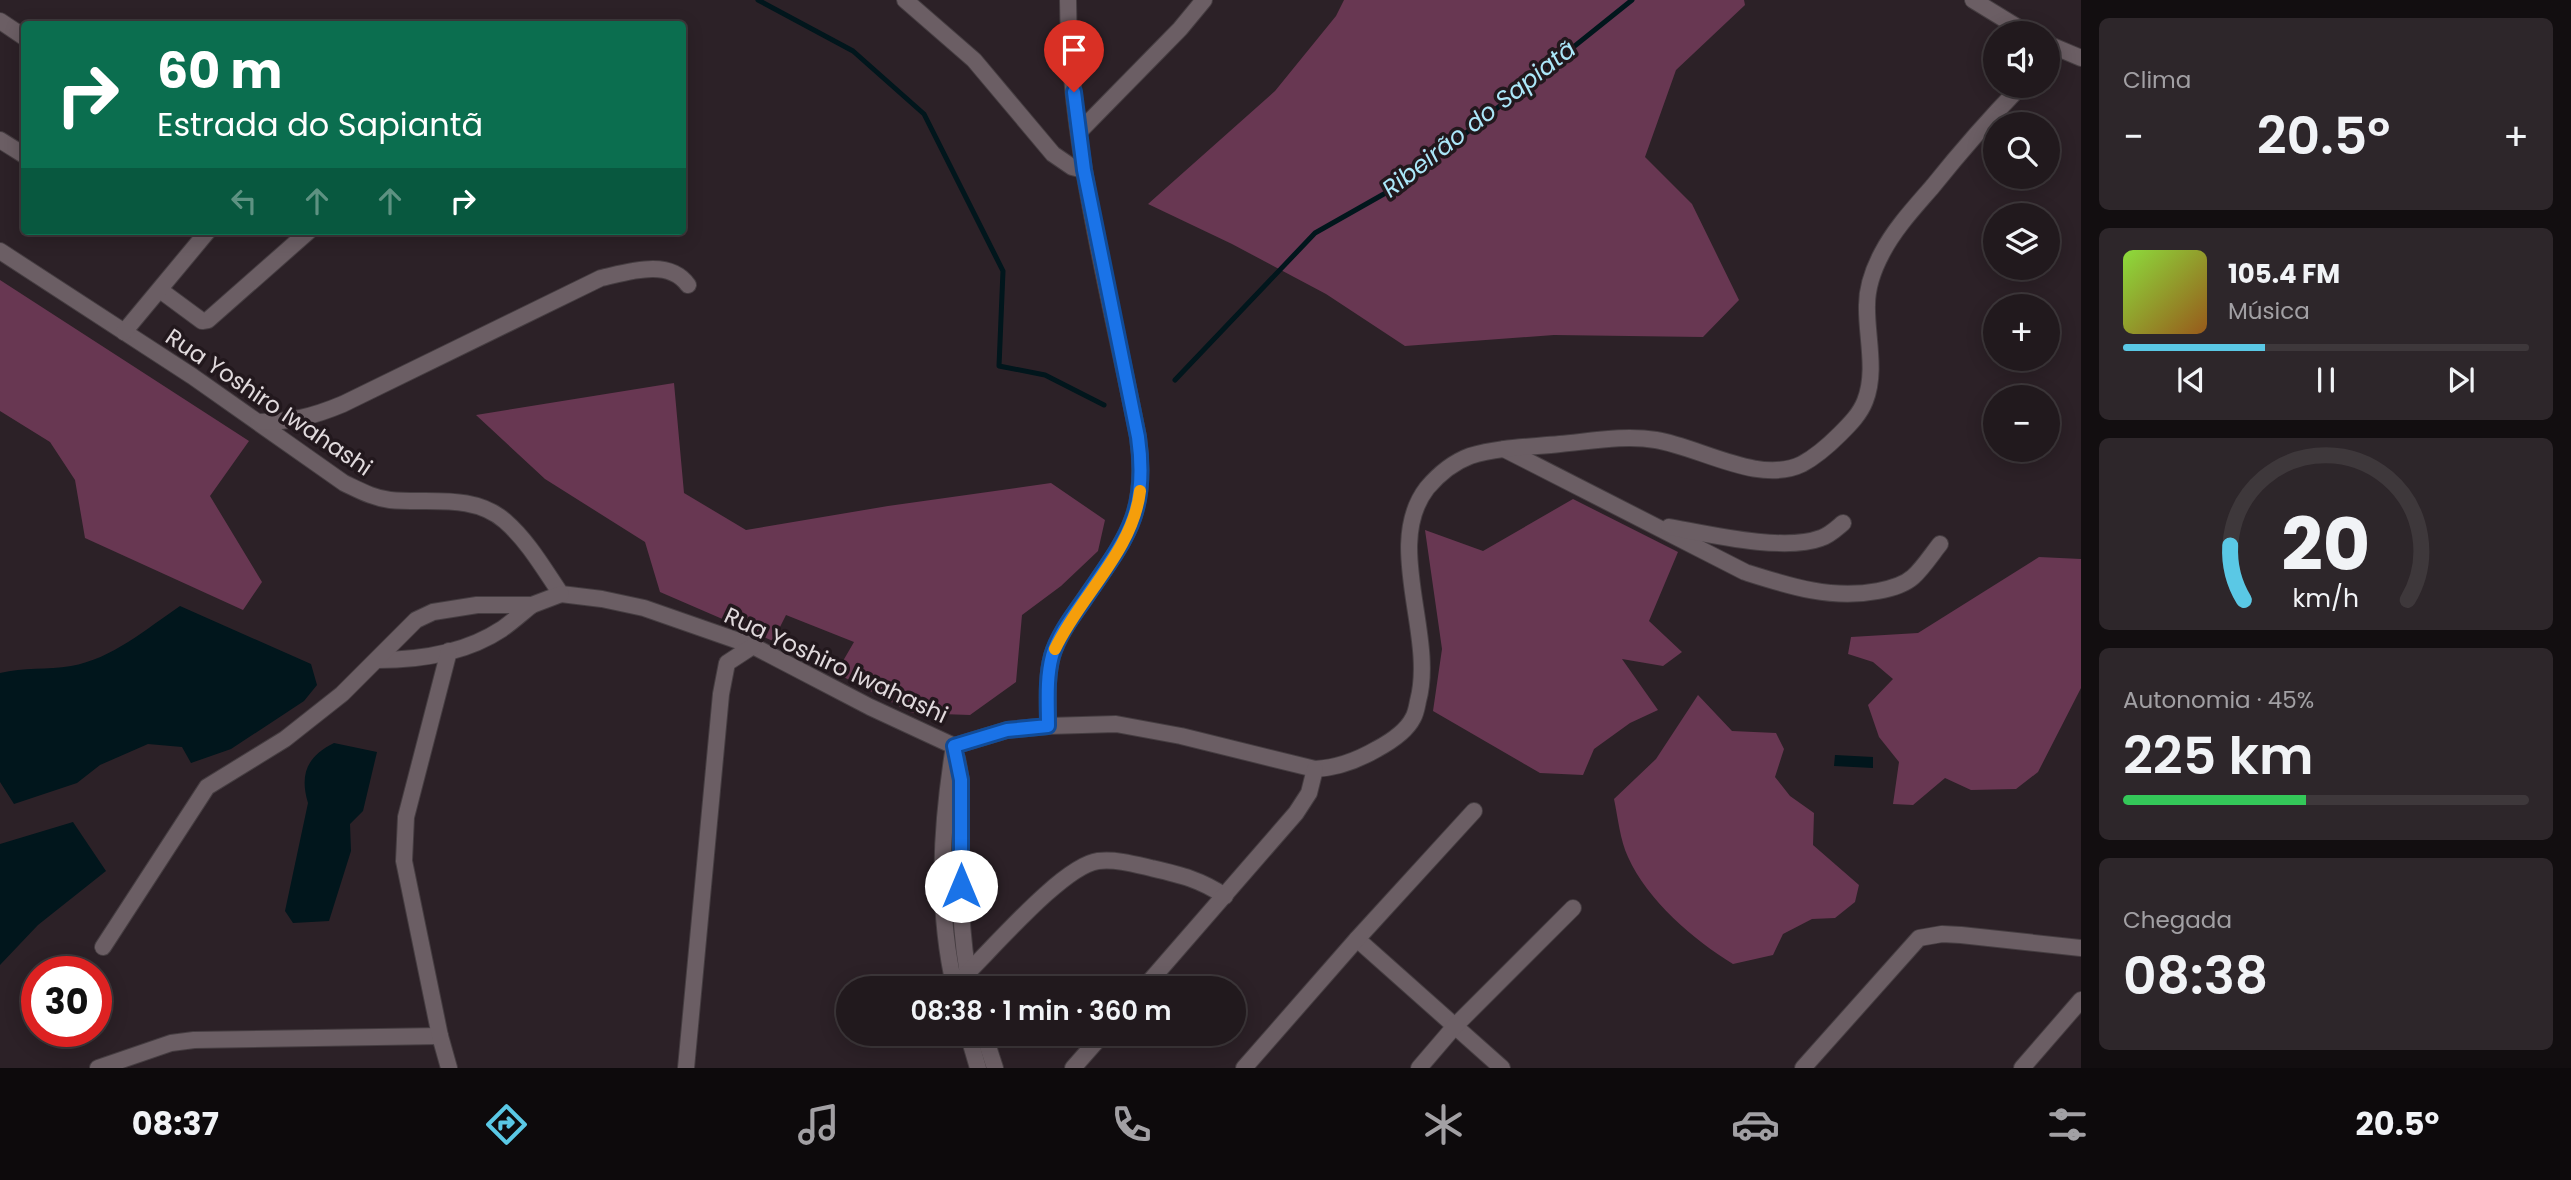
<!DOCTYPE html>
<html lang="pt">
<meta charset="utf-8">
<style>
:root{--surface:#21191d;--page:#2d262a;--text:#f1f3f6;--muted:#a2a0a4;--line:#3e383b;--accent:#5ac8e5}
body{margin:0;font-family:Poppins,sans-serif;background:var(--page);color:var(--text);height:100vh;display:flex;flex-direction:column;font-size:26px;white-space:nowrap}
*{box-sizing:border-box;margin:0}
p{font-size:23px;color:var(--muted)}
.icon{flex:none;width:38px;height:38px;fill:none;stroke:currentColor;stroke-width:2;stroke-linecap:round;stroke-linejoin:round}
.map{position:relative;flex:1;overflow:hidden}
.side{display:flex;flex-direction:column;gap:18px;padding:18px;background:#120e10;width:490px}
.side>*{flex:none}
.hud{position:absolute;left:21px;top:21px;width:665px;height:214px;border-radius:7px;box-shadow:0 4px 18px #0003,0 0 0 2px var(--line);background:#0b6e4f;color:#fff;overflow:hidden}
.controls{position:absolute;left:1983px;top:21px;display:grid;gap:14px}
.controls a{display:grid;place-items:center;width:77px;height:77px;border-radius:50%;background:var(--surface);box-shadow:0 4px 18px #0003,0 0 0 2px var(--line);font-size:35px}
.speed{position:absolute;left:21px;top:956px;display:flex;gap:14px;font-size:35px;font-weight:700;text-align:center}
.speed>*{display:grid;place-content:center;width:91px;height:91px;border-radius:50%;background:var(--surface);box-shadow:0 4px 18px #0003,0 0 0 2px var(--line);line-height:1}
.speed .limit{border:10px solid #d22;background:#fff;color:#111}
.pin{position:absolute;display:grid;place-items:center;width:60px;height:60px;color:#fff;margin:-72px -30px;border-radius:50% 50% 50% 0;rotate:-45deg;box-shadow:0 0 7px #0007}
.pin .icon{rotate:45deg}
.me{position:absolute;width:77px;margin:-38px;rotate:0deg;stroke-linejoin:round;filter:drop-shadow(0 0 5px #0008)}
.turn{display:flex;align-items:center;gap:24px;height:147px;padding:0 21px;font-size:32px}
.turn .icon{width:91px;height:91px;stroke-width:2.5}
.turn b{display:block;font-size:49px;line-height:60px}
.lanes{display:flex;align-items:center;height:66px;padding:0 21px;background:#0003;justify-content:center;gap:35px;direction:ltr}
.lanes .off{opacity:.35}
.big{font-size:52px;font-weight:600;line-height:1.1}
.side .card{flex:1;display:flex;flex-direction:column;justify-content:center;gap:10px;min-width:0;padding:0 24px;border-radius:10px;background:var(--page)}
.side .dial{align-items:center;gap:0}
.dial svg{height:182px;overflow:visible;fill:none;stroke:var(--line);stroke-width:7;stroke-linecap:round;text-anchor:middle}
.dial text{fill:var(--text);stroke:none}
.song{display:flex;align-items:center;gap:21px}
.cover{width:84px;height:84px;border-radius:10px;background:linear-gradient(135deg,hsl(90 70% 55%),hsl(30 70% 35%))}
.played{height:7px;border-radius:4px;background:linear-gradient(90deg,var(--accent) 35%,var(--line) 35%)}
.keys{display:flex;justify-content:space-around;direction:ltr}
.heat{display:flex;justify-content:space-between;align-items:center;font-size:38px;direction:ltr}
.charge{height:10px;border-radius:5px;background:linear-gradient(90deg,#34c759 45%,var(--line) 0)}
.trip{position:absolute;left:836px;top:976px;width:410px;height:70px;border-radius:35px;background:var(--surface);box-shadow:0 4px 18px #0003,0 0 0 2px var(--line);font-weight:600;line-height:70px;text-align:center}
.tabs{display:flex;height:112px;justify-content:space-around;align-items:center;background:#0d0a0c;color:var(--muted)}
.tabs .icon{width:49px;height:49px}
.tabs .current{color:var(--accent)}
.tabs b{font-size:32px;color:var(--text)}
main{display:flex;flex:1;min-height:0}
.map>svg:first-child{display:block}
.forest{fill:#683752}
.water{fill:#01161c}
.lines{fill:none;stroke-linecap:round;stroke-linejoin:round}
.stream{stroke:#01161c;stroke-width:5}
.minor-casing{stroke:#453d41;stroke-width:18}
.minor{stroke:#6b5e64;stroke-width:16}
.route-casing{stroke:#114b97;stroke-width:18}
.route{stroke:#1a73e8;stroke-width:12}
.slow{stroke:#f59e0b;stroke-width:12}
.labels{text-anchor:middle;stroke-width:7;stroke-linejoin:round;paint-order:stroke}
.street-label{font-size:23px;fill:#e1dadd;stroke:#22181d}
.water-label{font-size:24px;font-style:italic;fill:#abe7f9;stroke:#22181d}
</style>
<main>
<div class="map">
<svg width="2081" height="1068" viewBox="0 0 2081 1068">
<rect width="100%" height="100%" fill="#2c2127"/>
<g class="forest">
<polygon points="1344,0 1744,0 1745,5 1676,70 1645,157 1692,204 1739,300 1703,337 1554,335 1405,346 1326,294 1232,244 1148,204 1275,91 1336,16"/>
<polygon points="0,280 249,441 210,496 262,582 243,610 85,538 75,480 50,442 0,411"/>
<polygon points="674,383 684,493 746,530 888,506 1051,483 1105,520 1098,551 1061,586 1022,615 1016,682 970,715 912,713 836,673 854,642 786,615 773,641 660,592 645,542 545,479 476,415"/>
<polygon points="1573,499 1678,552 1649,621 1682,652 1663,666 1622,659 1658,710 1630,723 1594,749 1583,775 1540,773 1433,711 1442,649 1425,530 1483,551"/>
<polygon points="2039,557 2081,559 2081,688 2038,772 2016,789 1971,790 1945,778 1913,805 1893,804 1899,762 1879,737 1868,705 1893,679 1873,662 1848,654 1851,637 1918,633"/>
<path d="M1698,695L1732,731L1776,733L1784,749L1775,777L1790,796L1814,813L1813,845L1859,885L1855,902L1835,918L1812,919L1783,934L1773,955L1733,964C1694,940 1647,900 1628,857C1620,840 1618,818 1614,799L1656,759Z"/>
</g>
<g class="water">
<path d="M180,606L311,664L317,685L304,701L231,749L191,763L182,747L148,744L100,765L77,783L14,804L0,782V673C24,667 47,670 71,666C112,659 146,629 180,606Z"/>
<path d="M334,743L377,752L363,811L350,824L351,851L329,921L293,923L285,911L308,803C299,773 308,756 334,743Z"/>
<polygon points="1835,755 1873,757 1873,768 1834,766"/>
<polygon points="73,822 106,871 38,925 0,965 0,844"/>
</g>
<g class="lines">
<g class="stream">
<polyline points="758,0 853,51 924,114 1003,271 999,366 1045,375 1104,405"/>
<polyline points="1175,380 1315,233 1405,182 1632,0"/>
</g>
<defs>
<g id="minor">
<polyline points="905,0 974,60 1053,154 1072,167 1084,170"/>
<polyline points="1973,0 2027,33"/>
<polyline points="0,21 24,37"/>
<polyline points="2048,44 2081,58"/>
<polyline points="1079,132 1180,29 1204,0"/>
<polyline points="0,140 24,155"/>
<path d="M0,251L192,376L344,483C359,490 373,498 390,500C428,504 473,493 505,521C528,541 544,569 561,594L602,599L644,608L753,646L870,707L954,746"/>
<polyline points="160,290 202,321 208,320 309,231"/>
<polyline points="124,332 208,231"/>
<path d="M258,422C290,422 312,417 343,404L601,278C628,272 669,258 688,285"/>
<path d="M1504,449L1745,572C1789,586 1831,600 1878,591C1889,589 1904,585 1913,577C1923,568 1932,554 1940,544"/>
<path d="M1669,527C1708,534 1784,552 1821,538C1830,535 1837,528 1843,523"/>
<path d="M377,660C419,660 466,653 502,629C512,622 522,613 532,605"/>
<path d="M1048,726C1048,702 1046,679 1052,656C1058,637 1070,620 1081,604C1123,542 1149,517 1138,437C1110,294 1069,146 1068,0"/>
<path d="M954,746L1007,730L1048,726L1116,724L1181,736L1315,769C1336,768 1358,760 1377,749C1390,742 1406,732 1413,718C1416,713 1417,706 1418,701C1436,635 1383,545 1427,488C1438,475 1454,462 1470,456C1499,447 1531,447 1560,444C1592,441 1625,435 1656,440C1700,447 1759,485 1802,464C1817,456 1828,446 1840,434C1850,424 1860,414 1865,401C1877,371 1866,335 1867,305C1867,287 1874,268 1882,253C1895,228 1915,207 1933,186C1961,151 1990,118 2021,86"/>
<path d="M954,746C941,827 936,908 955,989"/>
<path d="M957,758L961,780C961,849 956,921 971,989"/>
<polyline points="1357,939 1502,1068"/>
<polyline points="103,947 207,787 285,739 342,694 416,620 433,612 477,605 532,605 561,594"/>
<path d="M954,986C985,958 1061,866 1098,861C1116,859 1134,864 1151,868C1181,875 1199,879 1225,896"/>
<polyline points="1143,989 1296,813 1309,793 1315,769"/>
<polyline points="968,1034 978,1068"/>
<polyline points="984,1034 995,1068"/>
<polyline points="98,1068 171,1043 194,1040 440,1036"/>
<polyline points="449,1068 440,1036 404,861 406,817 449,651"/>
<polyline points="686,1068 721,694 727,663 753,646"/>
<polyline points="1073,1068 1103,1034"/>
<polyline points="1244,1068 1357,939 1474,811"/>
<polyline points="1419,1068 1455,1026 1573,908"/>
<polyline points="1803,1068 1919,938 1942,934 1961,935 2081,948"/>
<polyline points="2022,1068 2081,1000"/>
</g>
</defs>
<use href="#minor" class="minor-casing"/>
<use href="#minor" class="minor"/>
</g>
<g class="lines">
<defs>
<path id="route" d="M961,886V780L954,746L1007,730L1048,726C1048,702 1046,679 1052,656C1058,635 1072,617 1084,600C1125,539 1149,515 1138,437L1084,170L1074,92"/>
</defs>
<use href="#route" class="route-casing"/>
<use href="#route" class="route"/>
<path class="slow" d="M1055,649C1080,596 1133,551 1140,491"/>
</g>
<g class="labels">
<g class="street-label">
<text transform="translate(269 402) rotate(34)" y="8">Rua Yoshiro Iwahashi</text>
<text transform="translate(836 665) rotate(25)" y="8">Rua Yoshiro Iwahashi</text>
</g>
<g class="water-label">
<text transform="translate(1479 119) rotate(-38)" y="8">Ribeirão do Sapiatã</text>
</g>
</g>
</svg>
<div class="controls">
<a><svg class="icon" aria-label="sound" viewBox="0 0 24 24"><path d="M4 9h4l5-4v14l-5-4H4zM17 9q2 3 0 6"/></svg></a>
<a><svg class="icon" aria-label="search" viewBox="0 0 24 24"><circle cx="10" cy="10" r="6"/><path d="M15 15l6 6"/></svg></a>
<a><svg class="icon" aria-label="layers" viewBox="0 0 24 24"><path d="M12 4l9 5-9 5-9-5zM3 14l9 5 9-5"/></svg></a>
<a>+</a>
<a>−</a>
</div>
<div class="speed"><div class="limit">30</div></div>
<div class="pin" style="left:1074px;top:92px;background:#d93025"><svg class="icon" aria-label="arrive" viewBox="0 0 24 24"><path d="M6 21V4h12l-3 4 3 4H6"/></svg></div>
<svg class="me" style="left:961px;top:886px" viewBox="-20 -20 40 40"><circle r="19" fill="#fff"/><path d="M0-13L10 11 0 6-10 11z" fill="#1a73e8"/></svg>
<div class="trip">08:38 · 1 min · 360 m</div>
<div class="hud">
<div class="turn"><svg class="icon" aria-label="right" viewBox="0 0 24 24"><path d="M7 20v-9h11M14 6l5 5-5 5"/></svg><div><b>60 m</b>Estrada do Sapiantã</div></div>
<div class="lanes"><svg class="icon off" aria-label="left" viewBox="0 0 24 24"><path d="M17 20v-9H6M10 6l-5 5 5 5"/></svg><svg class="icon off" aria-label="ahead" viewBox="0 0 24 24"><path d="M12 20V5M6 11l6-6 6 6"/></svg><svg class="icon off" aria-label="ahead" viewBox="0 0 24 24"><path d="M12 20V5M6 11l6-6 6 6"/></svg><svg class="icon" aria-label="right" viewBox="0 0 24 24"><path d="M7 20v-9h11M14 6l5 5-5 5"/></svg></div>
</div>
</div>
<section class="side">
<div class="card"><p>Clima</p>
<div class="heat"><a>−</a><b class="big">20.5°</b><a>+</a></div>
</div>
<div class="card">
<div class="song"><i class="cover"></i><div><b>105.4 FM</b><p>Música</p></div></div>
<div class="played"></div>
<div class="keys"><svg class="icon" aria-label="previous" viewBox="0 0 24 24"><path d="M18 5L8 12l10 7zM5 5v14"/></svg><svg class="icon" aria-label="pause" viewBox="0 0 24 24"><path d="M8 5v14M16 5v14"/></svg><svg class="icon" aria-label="next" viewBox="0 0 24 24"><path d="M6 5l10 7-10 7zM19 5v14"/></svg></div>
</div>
<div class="card dial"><svg viewBox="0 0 100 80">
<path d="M14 69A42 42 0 1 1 86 69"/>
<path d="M14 69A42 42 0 0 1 8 45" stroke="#5ac8e5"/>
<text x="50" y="56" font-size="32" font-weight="700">20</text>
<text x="50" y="72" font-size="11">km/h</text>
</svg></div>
<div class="card"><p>Autonomia · 45%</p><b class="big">225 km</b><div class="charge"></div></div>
<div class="card"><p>Chegada</p><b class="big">08:38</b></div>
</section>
</main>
<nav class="tabs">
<b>08:37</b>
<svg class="icon current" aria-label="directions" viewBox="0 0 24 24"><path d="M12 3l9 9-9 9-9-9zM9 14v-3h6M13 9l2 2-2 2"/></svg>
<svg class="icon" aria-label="music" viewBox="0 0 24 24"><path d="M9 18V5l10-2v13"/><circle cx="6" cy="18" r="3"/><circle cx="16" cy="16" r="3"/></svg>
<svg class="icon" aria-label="phone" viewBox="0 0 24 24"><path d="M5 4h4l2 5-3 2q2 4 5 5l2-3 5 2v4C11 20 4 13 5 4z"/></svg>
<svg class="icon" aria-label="climate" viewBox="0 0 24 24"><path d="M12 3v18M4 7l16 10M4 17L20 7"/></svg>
<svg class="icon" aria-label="car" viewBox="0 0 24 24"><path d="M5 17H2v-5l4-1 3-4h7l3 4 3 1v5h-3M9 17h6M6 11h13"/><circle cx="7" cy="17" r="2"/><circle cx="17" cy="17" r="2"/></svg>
<svg class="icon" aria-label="filters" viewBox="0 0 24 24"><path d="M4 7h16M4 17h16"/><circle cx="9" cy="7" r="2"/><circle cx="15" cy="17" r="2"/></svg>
<b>20.5°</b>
</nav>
